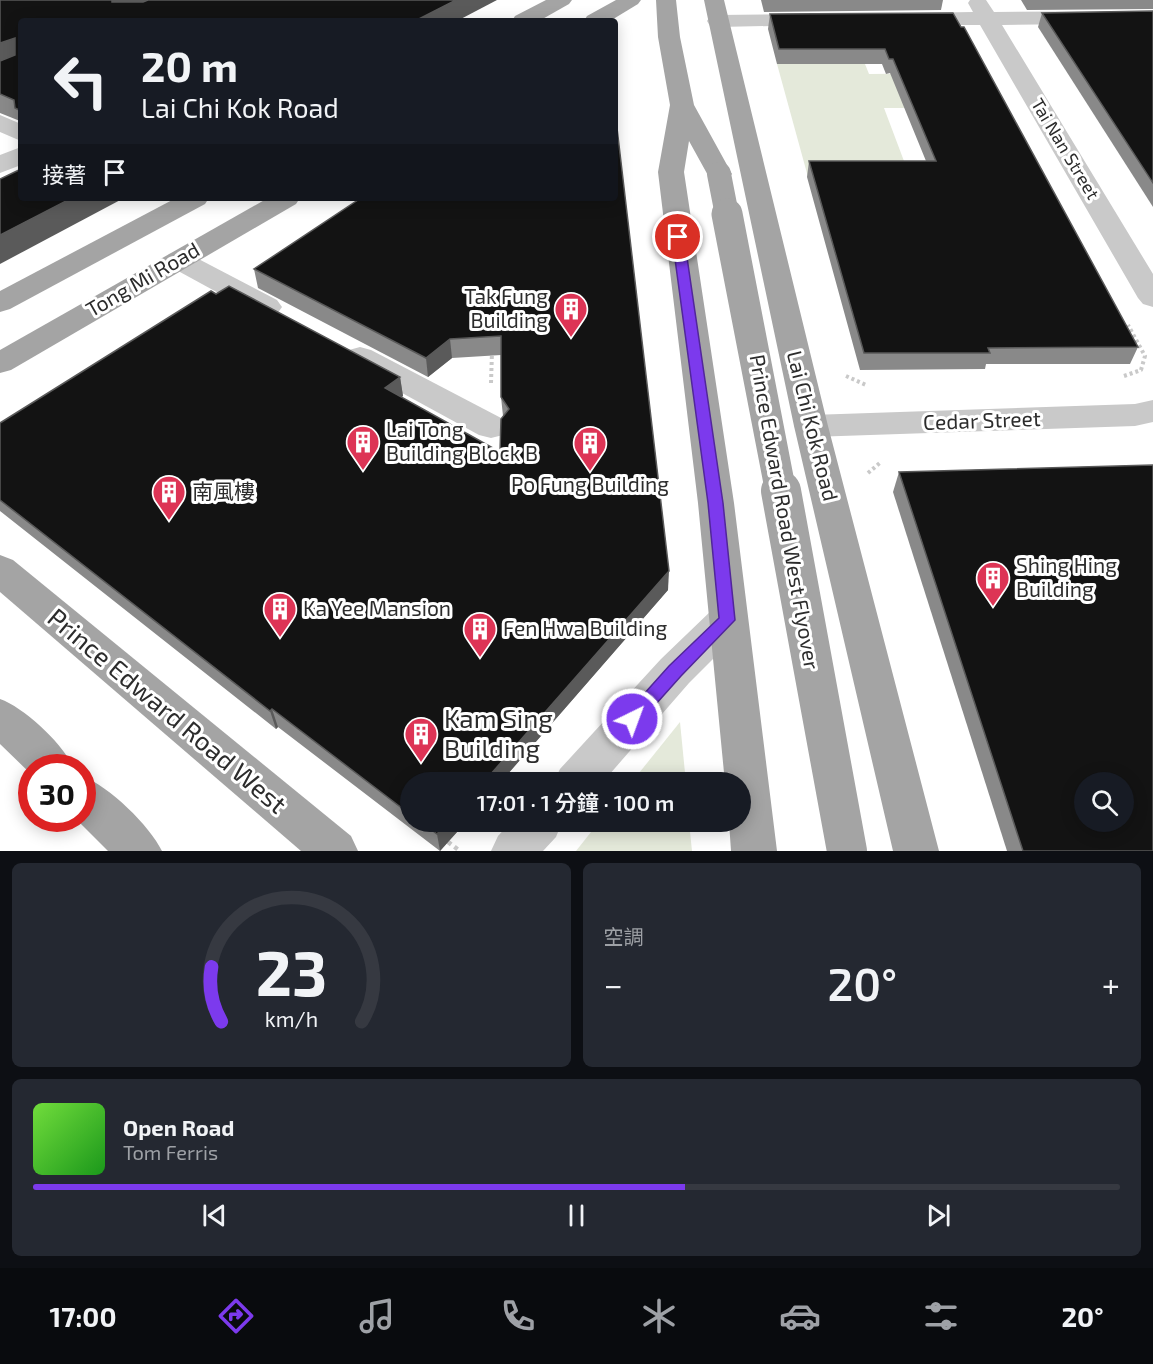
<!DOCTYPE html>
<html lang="zh-TW">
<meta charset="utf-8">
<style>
:root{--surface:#171b24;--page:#242831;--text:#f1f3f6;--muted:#9ea1a6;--line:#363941;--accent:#7c3aed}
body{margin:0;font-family:"Exo 2","Noto Sans TC",sans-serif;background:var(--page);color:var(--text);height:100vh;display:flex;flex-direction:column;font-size:22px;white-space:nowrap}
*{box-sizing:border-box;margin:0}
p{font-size:20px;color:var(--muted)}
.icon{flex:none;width:33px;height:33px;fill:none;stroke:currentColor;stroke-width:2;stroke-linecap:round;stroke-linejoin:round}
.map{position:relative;height:851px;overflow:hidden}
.details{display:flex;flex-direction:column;gap:12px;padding:12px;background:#0d0f14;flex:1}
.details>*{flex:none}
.banner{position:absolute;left:18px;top:18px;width:600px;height:183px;border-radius:6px;box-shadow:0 3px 15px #0003;background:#171b24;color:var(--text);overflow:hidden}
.fabs{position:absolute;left:1074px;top:772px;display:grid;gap:12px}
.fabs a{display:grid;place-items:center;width:60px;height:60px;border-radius:50%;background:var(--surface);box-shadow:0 3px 15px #0003;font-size:30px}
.speed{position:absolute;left:18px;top:754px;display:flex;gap:12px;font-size:30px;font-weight:700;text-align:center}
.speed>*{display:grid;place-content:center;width:78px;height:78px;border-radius:50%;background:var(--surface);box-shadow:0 3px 15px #0003;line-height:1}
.speed .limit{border:9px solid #d22;background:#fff;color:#111}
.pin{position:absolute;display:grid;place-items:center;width:51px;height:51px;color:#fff;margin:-26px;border:3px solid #fff;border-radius:50%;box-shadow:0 2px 6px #0007}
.me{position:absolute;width:66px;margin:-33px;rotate:42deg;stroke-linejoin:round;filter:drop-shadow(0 0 4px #0008)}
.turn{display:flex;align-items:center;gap:21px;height:126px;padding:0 24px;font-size:27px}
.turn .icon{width:78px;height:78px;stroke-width:2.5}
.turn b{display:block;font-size:42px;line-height:51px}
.then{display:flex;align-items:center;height:57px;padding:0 24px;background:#0003;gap:12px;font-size:22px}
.big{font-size:45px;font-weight:600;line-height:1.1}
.details .widget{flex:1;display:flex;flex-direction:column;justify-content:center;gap:9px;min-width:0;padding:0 21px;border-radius:9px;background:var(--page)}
.details .dial{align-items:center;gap:0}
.dial svg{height:156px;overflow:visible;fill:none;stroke:var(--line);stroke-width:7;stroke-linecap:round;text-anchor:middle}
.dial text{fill:var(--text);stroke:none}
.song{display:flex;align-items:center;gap:18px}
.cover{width:72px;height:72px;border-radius:9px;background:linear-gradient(135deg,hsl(100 70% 55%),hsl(120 70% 35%))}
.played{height:6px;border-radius:3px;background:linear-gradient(90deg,var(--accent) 60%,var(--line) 60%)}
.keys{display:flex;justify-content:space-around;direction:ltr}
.heat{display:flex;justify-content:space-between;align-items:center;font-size:33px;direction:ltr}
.details .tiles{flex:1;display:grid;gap:12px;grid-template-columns:1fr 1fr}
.widget:last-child{grid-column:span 2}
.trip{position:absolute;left:400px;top:772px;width:351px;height:60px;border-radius:30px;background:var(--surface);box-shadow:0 3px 15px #0003;font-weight:600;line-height:60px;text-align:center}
.menu{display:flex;height:96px;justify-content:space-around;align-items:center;background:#090b0e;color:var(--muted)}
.menu .icon{width:42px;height:42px}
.menu .on{color:var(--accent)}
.menu b{font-size:27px;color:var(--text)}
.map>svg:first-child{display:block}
.green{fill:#e4e9da}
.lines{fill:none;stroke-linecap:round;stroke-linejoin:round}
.path-far1{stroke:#c9c9c9;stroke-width:4;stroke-dasharray:3 3;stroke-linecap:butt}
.path{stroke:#c9c9c9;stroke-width:4.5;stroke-dasharray:4 4;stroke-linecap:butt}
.minor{fill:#c9c9c9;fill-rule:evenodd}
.major{fill:#a4a4a4;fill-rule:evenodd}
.major-bridge-far2{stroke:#a4a4a4;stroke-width:24}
.major-bridge-far1{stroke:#a4a4a4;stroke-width:31}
.major-bridge{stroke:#a4a4a4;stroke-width:40}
.wall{fill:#898989}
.shaded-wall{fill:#5a5a5a}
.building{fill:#131313;stroke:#5a5a5a;stroke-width:1.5;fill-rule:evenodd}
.route{fill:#7c3aed;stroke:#51269a;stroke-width:1.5}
.labels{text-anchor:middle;stroke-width:6;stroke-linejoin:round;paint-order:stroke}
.far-street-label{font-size:18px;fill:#2c2c2c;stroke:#fff}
.street-label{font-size:21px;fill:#2c2c2c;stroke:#fff}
.poi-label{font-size:21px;fill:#2c2c2c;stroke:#fff;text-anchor:start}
.near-street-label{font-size:26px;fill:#2c2c2c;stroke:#fff}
.near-poi-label{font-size:26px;fill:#2c2c2c;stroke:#fff;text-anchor:start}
</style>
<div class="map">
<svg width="1153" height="851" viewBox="0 0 1153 851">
<rect width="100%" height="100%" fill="#fff"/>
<g class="green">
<polygon points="777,64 865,64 869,74 977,73 995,108 884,108 910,177 808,177"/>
<polygon points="680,722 686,783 631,783"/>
<polygon points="599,822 689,822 692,851 576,851"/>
</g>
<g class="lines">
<g class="path-far1">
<polyline points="846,376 866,385"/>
<polyline points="1124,376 1141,370 1145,356 1128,325"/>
<polyline points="491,383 492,352"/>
<polyline points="868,473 881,462"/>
</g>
<polyline class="path" points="448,842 460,851"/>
<g class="minor">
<polygon points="970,0 986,0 994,12 1153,11 1153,23 1002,25 1153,274 1153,307 1143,304 1138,298 980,25 912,25 904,24 901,19 904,14 912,13 973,12 968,3"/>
<polygon points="815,14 823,15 826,20 823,25 718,27 710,26 707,21 710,16 718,15"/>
<polygon points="0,115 21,124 21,141 0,132"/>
<polygon points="21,147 21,165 0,173 0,155"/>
<polygon points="179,252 189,254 277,300 282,307 277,314 267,316 257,314 169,266 165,260 169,254"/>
<polygon points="360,347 371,350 503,419 508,427 503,435 491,438 479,435 349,364 344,357 349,350"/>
<polygon points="1153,400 1153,422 1135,426 811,437 799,434 794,426 799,418 811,415 1135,404"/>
<polygon points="727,604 741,609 746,620 741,631 689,683 602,783 553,783 560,769 661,659 713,609"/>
<polygon points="511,822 562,822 556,837 543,851 491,851 498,836"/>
</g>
<g class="major">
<polygon points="546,0 572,0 569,4 539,21 512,21 515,16"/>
<polygon points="616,0 641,0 638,4 610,21 584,21 587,16"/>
<polygon points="656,0 676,0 680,37 694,105 732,174 728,179 719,182 710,179 689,141 684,172 734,503 777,851 731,851 729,822 741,822 741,783 725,783 698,503 658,172 670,105 658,37"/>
<polygon points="704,0 724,0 828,426 939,851 893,851 794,426"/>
<polygon points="176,198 209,198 205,204 10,309 0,312 0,291"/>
<polygon points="268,198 300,198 296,204 11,370 0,373 0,350"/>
<polygon points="0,555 13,560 351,836 358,851 301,851 0,592"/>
<path d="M0,699C25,708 63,744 74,768H32V775L0,744Z"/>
<path d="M82,776C109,786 150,826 162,851H108L76,819H82Z"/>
</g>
<polyline class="major-bridge-far2" points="719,174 727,215"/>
<polyline class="major-bridge-far1" points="727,214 781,493"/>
<polyline class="major-bridge" points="781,491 847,851"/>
</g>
<g class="wall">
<polygon points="0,0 21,21 21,124 20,121 0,113"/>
<polygon points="761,0 943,0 941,10 764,12"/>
<polygon points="1021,0 1153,0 1153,9 1027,10"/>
<polygon points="1153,11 1153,207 1038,27 1042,13"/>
<polygon points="953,13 1138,347 1130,364 986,364 985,369 860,370 807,177 809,161 926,161 890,73 886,74 882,64 777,64 768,29 770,14"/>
<polygon points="615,198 668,590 500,783 411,783 411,822 466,822 440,851 278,727 276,729 0,511 0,423 216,294 400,377 403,396 401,397 500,452 503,416 501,397 501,355 452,358 428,377 258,288 254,269"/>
<polygon points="899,472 1153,851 1007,851 893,492"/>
</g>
<g class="shaded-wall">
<polygon points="112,0 155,0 121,14 112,2"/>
<polygon points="456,0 497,0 457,21 415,21"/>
<polygon points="15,38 21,55 0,67 0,43"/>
<polygon points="72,198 124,198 0,264 0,235"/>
<polygon points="450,339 452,358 428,377 426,358"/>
<polygon points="400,377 403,396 388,407 385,388"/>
<polygon points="669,571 668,590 500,783 483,783"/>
<polygon points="272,709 278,727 276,729 270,711"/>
<polygon points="448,822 466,822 440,851 437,834"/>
</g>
<g class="building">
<polygon points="0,0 112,0 112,2 143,2 148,0 456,0 415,21 21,21 21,111 15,108 14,100 0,94 0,61 15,55 15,38 0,43"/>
<polygon points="1153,11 1153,183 1042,13"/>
<polygon points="953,13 961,27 964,27 1138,347 988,348 990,353 864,353 809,161 936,161 893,59 889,59 885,49 779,49 770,14"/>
<polygon points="615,111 669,571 483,783 411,783 411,815 272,709 270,711 0,500 0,423 211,291 216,294 229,286 400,377 385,388 500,452 501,419 509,409 501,397 501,336 450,339 426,358 254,269 361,198 615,198"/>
<polygon points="21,169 21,198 72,198 0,235 0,179"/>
<path d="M1153,465V851H1023L899,472ZM1084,783H1124V822H1084Z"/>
<polygon points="421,822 448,822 437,834"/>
</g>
<polygon class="route" points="678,234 684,237 723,503 735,620 681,676 638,724 632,726 626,724 623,719 626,714 669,666 719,618 708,503 672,237"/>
<defs>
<symbol id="building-pin" viewBox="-11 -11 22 30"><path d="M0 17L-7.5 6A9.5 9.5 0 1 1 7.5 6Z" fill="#dd3455" stroke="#fff"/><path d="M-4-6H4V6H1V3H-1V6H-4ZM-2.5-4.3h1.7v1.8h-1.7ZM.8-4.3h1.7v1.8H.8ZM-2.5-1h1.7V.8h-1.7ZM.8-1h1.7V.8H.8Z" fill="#fff"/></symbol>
</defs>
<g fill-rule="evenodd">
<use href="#building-pin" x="552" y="290" width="38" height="52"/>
<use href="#building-pin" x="344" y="423" width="38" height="52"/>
<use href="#building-pin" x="571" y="424" width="38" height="52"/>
<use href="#building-pin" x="150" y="473" width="38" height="52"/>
<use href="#building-pin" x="974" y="559" width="38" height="52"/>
<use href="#building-pin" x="261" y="590" width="38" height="52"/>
<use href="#building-pin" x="461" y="610" width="38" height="52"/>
<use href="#building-pin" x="402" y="715" width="38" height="52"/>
</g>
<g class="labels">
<g class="far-street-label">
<text transform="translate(1065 149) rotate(59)" y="6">Tai Nan Street</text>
</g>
<g class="street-label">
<text transform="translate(143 280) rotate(-30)" y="7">Tong Mi Road</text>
<text transform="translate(982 421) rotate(-2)" y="7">Cedar Street</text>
<text transform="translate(812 426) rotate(76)" y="7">Lai Chi Kok Road</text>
<text transform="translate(784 512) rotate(80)" y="7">Prince Edward Road West Flyover</text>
</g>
<g class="poi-label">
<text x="548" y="304" text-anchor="end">Tak Fung<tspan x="548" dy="24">Building</tspan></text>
<text x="386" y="437">Lai Tong<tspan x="386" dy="24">Building Block B</tspan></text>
<text x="590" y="492" text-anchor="middle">Po Fung Building</text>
<text x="192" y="499">南風樓</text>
<text x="1016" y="573">Shing Hing<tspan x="1016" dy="24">Building</tspan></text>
<text x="303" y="616">Ka Yee Mansion</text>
<text x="503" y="636">Fen Hwa Building</text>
</g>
<g class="near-street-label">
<text transform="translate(167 711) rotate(40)" y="9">Prince Edward Road West</text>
</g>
<g class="near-poi-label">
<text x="444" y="728">Kam Sing<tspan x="444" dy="30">Building</tspan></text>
</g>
</g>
</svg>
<div class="fabs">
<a><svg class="icon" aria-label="search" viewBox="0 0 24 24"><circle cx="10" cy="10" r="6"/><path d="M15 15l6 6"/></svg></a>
</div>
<div class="speed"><div class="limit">30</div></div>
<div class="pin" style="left:678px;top:237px;background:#d93025"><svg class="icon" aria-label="arrive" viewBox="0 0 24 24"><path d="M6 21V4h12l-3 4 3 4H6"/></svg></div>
<svg class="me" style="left:632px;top:719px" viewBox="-20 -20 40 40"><circle r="17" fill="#7c3aed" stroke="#fff" stroke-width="3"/><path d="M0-11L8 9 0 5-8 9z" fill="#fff"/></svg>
<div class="trip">17:01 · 1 分鐘 · 100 m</div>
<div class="banner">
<div class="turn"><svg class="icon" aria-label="left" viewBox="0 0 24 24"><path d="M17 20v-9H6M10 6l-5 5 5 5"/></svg><div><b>20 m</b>Lai Chi Kok Road</div></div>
<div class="then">接著<svg class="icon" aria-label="arrive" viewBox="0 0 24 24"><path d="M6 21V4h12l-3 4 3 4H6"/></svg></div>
</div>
</div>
<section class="details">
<div class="tiles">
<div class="widget dial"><svg viewBox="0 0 100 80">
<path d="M14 69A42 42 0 1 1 86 69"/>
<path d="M14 69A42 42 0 0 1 9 41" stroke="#7c3aed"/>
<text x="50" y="56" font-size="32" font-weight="700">23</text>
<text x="50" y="72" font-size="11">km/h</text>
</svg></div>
<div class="widget"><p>空調</p>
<div class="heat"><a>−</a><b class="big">20°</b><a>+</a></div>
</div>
<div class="widget">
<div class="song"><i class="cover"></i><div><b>Open Road</b><p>Tom Ferris</p></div></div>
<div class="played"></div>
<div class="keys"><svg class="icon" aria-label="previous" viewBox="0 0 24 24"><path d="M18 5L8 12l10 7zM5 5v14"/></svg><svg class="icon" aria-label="pause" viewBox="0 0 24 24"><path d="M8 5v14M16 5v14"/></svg><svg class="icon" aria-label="next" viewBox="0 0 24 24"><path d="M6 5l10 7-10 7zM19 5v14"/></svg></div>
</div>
</div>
</section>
<nav class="menu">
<b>17:00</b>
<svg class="icon on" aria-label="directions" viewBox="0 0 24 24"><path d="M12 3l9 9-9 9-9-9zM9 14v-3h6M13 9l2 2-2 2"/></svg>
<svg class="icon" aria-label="music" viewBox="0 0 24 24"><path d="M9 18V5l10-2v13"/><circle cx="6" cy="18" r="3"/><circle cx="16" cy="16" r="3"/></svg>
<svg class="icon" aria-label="phone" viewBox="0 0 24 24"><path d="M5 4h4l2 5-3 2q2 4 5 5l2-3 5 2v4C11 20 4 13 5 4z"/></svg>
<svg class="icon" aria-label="climate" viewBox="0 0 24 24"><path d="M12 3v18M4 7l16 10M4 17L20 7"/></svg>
<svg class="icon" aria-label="car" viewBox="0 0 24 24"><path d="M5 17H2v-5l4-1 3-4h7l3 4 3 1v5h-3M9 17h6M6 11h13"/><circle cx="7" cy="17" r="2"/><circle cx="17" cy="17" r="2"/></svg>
<svg class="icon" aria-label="filters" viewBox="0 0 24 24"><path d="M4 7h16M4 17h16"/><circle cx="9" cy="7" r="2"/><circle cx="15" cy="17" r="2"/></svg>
<b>20°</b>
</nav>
